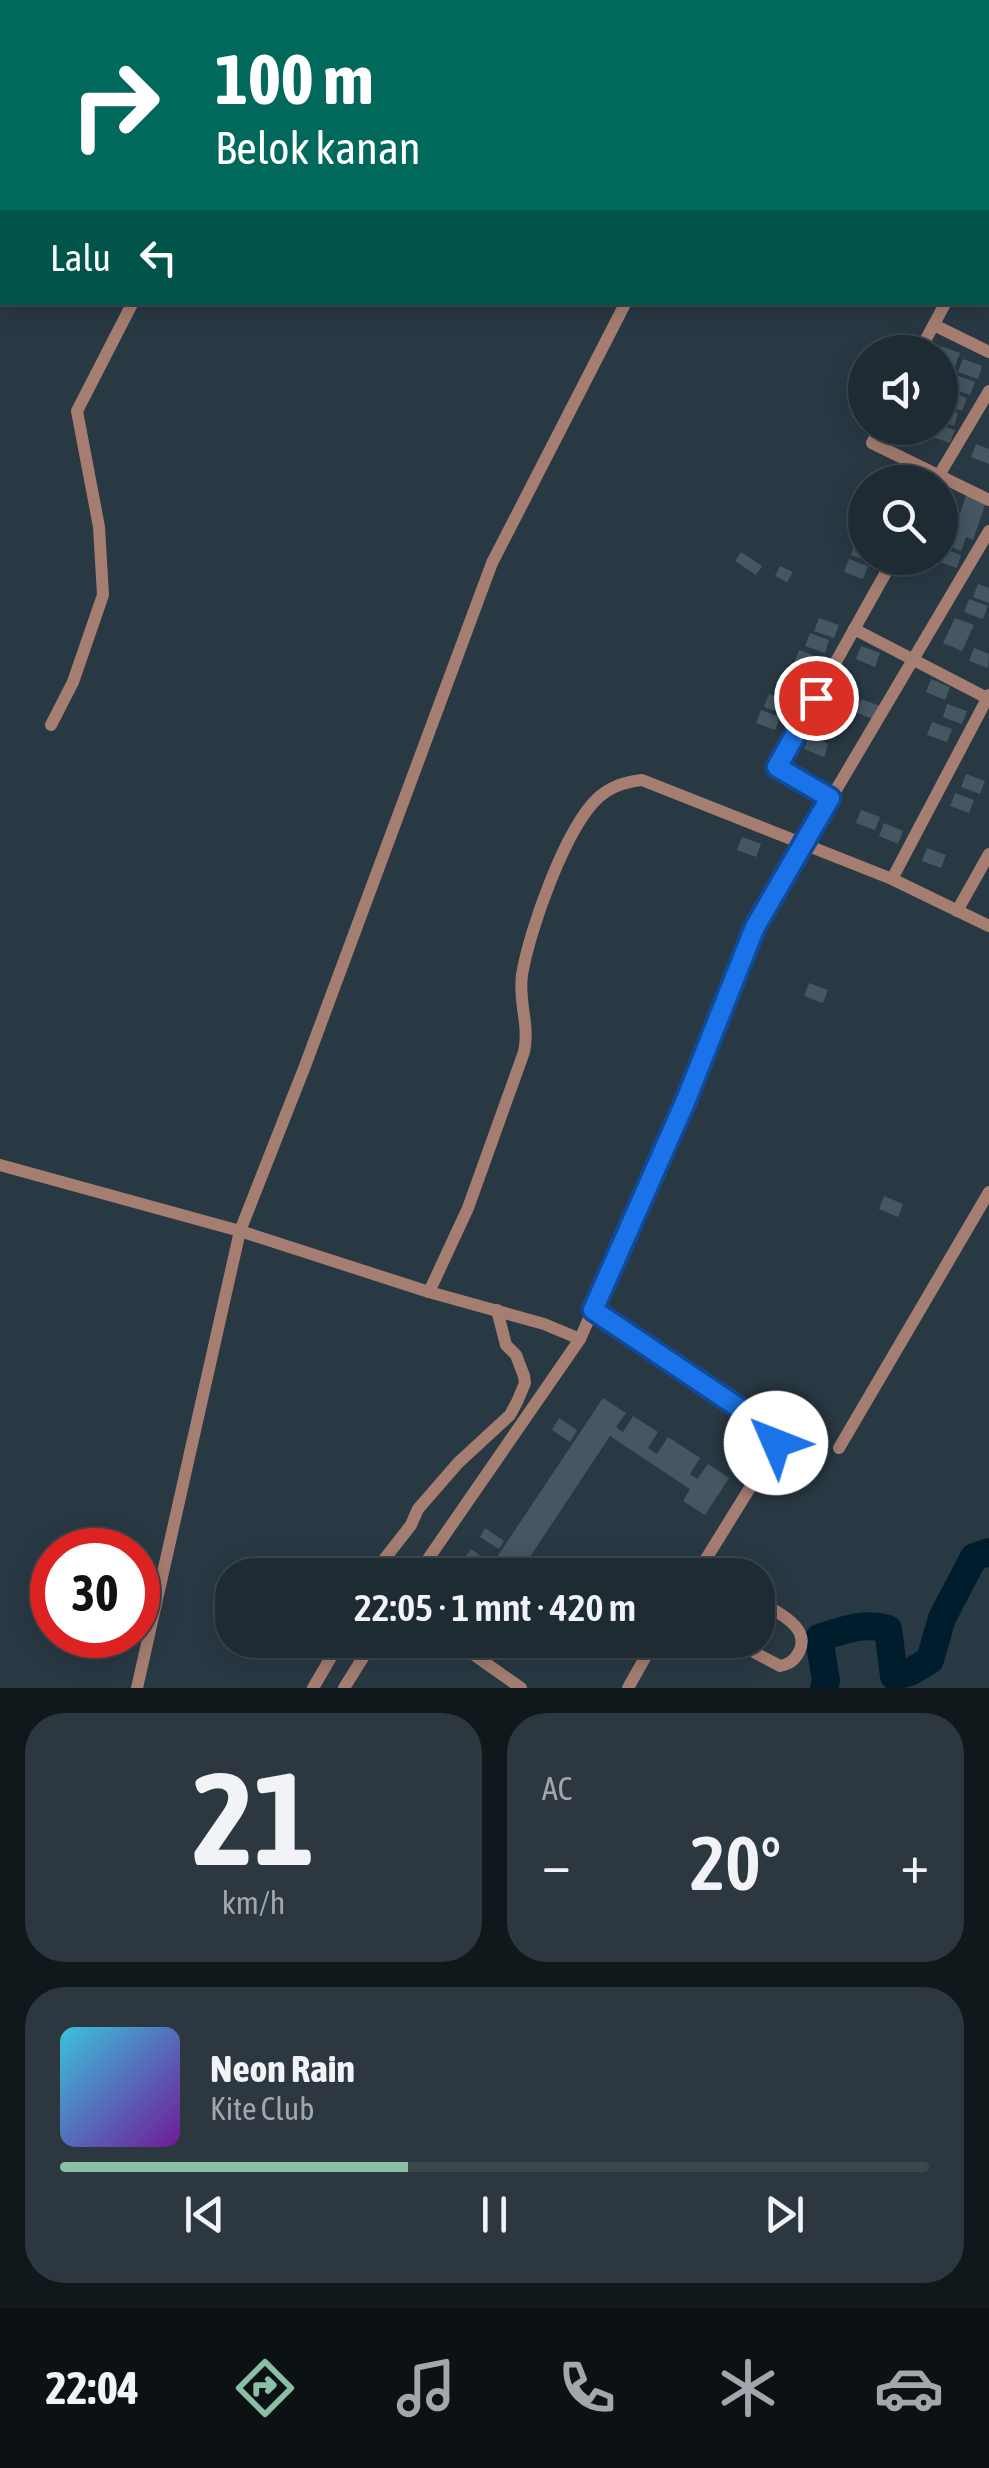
<!DOCTYPE html>
<html lang="id">
<meta charset="utf-8">
<style>
:root{--surface:#1f2b33;--page:#2c373f;--text:#f1f3f6;--muted:#a1a7ac;--line:#3c474e;--accent:#8abfa5}
body{margin:0;font-family:"Asap Condensed",sans-serif;background:var(--page);color:var(--text);height:100vh;display:flex;flex-direction:column;font-size:38px;white-space:nowrap}
*{box-sizing:border-box;margin:0}
p{font-size:32px;color:var(--muted)}
.icon{flex:none;width:55px;height:55px;fill:none;stroke:currentColor;stroke-width:2;stroke-linecap:round;stroke-linejoin:round}
.map{position:relative;height:1688px;overflow:hidden}
.drawer{display:flex;flex-direction:column;gap:25px;padding:25px;background:#11181c;flex:1}
.drawer>*{flex:none}
.guide{position:absolute;left:0px;top:0px;width:990px;height:305px;box-shadow:0 5px 25px #0003,0 0 0 2px var(--line);background:#00695c;color:#fff;overflow:hidden}
.buttons{position:absolute;left:848px;top:335px;display:grid;gap:20px}
.buttons a{display:grid;place-items:center;width:110px;height:110px;border-radius:50%;background:var(--surface);box-shadow:0 5px 25px #0003,0 0 0 2px var(--line);font-size:50px}
.speed{position:absolute;left:30px;top:1528px;display:flex;gap:20px;font-size:50px;font-weight:700;text-align:center}
.speed>*{display:grid;place-content:center;width:130px;height:130px;border-radius:50%;background:var(--surface);box-shadow:0 5px 25px #0003,0 0 0 2px var(--line);line-height:1}
.speed .limit{border:15px solid #d22;background:#fff;color:#111}
.pin{position:absolute;display:grid;place-items:center;width:85px;height:85px;color:#fff;margin:-42px;border:5px solid #fff;border-radius:50%;box-shadow:0 2px 10px #0007}
.me{position:absolute;width:110px;margin:-55px;rotate:314deg;stroke-linejoin:round;filter:drop-shadow(0 0 8px #0008)}
.turn{display:flex;align-items:center;gap:35px;height:210px;padding:0 50px;font-size:45px}
.turn .icon{width:130px;height:130px;stroke-width:2.5}
.turn b{display:block;font-size:70px;line-height:85px}
.then{display:flex;align-items:center;height:95px;padding:0 50px;background:#0003;gap:20px;font-size:38px}
.big{font-size:75px;font-weight:600;line-height:1.1}
.drawer .widget{flex:1;display:flex;flex-direction:column;justify-content:center;gap:15px;min-width:0;padding:0 35px;border-radius:40px;background:var(--page)}
.drawer .dial{align-items:center;gap:0}
.dial b{font-size:130px;line-height:1}
.song{display:flex;align-items:center;gap:30px}
.cover{width:120px;height:120px;border-radius:15px;background:linear-gradient(135deg,hsl(190 70% 55%),hsl(280 70% 35%))}
.played{height:10px;border-radius:5px;background:linear-gradient(90deg,var(--accent) 40%,var(--line) 40%)}
.keys{display:flex;justify-content:space-around;direction:ltr}
.heat{display:flex;justify-content:space-between;align-items:center;font-size:55px;direction:ltr}
.drawer .tiles{flex:1;display:grid;gap:25px;grid-template-columns:1fr 1fr}
.widget:last-child{grid-column:span 2}
.trip{position:absolute;left:215px;top:1558px;width:560px;height:100px;border-radius:40px;background:var(--surface);box-shadow:0 5px 25px #0003,0 0 0 2px var(--line);font-weight:600;line-height:100px;text-align:center}
.dock{display:flex;height:160px;justify-content:space-around;align-items:center;background:#0c1114;color:var(--muted)}
.dock .icon{width:70px;height:70px}
.dock .selected{color:var(--accent)}
.dock b{font-size:45px;color:var(--text)}
.map>svg:first-child{display:block}
.lines{fill:none;stroke-linecap:round;stroke-linejoin:round}
.river{stroke:#001d2d;stroke-width:28}
.building{fill:#455762}
.street{stroke:#a67e71;stroke-width:12}
.route-casing{stroke:#114b97;stroke-width:25}
.route{stroke:#1a73e8;stroke-width:18}
</style>
<div class="map">
<svg width="989" height="1688" viewBox="0 0 989 1688">
<rect width="100%" height="100%" fill="#293944"/>
<g class="lines">
<path class="river" d="M824,1688L826,1681L819,1638C843,1630 864,1622 888,1629L894,1676L910,1672L930,1660L942,1618L974,1557L989,1552"/>
</g>
<g class="building">
<polygon points="891,339 910,346 908,352 886,352"/>
<polygon points="941,346 960,353 955,366 940,361"/>
<polygon points="963,359 982,366 978,379 958,372"/>
<polygon points="956,375 975,382 970,395 951,388"/>
<polygon points="948,391 967,398 962,411 943,404"/>
<polygon points="857,404 865,407 865,422 852,417"/>
<polygon points="940,406 958,413 954,426 940,421"/>
<polygon points="940,425 955,430 950,443 930,436 934,428 940,428"/>
<polygon points="976,444 989,449 989,464 971,457"/>
<polygon points="967,492 987,499 973,540 966,537 961,551 942,543 947,530 954,533"/>
<polygon points="940,497 955,502 950,515 940,511"/>
<polygon points="856,542 865,545 865,558 872,558 871,562 851,555"/>
<polygon points="942,548 961,555 957,568 937,561"/>
<polygon points="741,552 762,566 756,575 735,561"/>
<polygon points="849,559 868,566 863,579 844,572"/>
<polygon points="780,566 793,572 787,582 775,576"/>
<polygon points="978,584 989,588 989,603 973,597"/>
<polygon points="969,599 988,606 983,619 964,612"/>
<polygon points="819,618 839,625 834,638 814,631"/>
<polygon points="955,618 974,625 962,651 943,643"/>
<polygon points="810,633 829,640 825,653 805,646"/>
<polygon points="861,646 880,653 875,667 856,659"/>
<polygon points="974,648 989,654 988,668 969,661"/>
<polygon points="799,650 818,657 814,670 794,663"/>
<polygon points="791,663 810,670 806,683 786,676"/>
<polygon points="781,678 800,686 795,699 776,691"/>
<polygon points="931,679 950,687 945,700 926,692"/>
<polygon points="769,694 788,701 784,714 764,707"/>
<polygon points="861,699 880,706 875,720 855,712"/>
<polygon points="947,704 967,711 962,724 943,717"/>
<polygon points="761,710 780,717 775,730 756,723"/>
<polygon points="932,722 952,729 947,742 927,735"/>
<polygon points="809,736 828,744 824,757 804,749"/>
<polygon points="966,774 985,781 980,794 961,787"/>
<polygon points="955,793 974,800 969,813 950,806"/>
<polygon points="861,810 880,817 875,830 856,823"/>
<polygon points="884,823 903,831 898,844 879,836"/>
<polygon points="742,837 761,844 756,857 737,850"/>
<polygon points="927,848 946,855 941,868 922,861"/>
<polygon points="809,983 828,990 823,1003 804,996"/>
<polygon points="884,1196 903,1204 898,1217 879,1209"/>
<polygon points="603,1398 626,1413 616,1427 623,1432 633,1416 658,1432 648,1448 657,1454 668,1437 700,1458 690,1474 697,1479 708,1464 729,1478 705,1515 683,1501 690,1489 610,1436 518,1575 485,1575"/>
<polygon points="559,1418 577,1430 570,1442 552,1430"/>
<polygon points="485,1528 504,1541 499,1549 480,1537"/>
<polygon points="471,1549 489,1562 479,1575 465,1575 457,1569"/>
<polygon points="585,1640 602,1640 608,1644 596,1660 579,1648"/>
</g>
<g class="lines">
<g class="street">
<polyline points="314,2 315,0"/>
<polyline points="389,2 389,0"/>
<polyline points="557,2 558,0"/>
<polyline points="734,2 735,0"/>
<polyline points="988,226 989,224"/>
<polyline points="0,249 2,249"/>
<polyline points="934,325 989,352"/>
<polyline points="919,352 946,302"/>
<polyline points="880,428 872,443 989,500"/>
<polyline points="935,482 989,391"/>
<polyline points="854,629 989,699"/>
<polyline points="51,725 73,682 103,595 99,527 77,411 133,302"/>
<polyline points="830,798 777,767 894,558"/>
<polyline points="892,879 989,695"/>
<polyline points="957,911 989,854"/>
<polyline points="0,1165 240,1231 429,1292 544,1324 580,1339 417,1575"/>
<path d="M429,1292L468,1208L524,1052C530,1025 518,1002 522,975C529,931 566,826 599,797C612,786 625,782 642,780L892,879L989,926"/>
<polyline points="593,1311 757,1420 776,1439 774,1449 696,1575"/>
<polyline points="580,1339 686,1100 755,927 989,531"/>
<polyline points="839,1448 989,1192"/>
<polyline points="702,1564 719,1575"/>
<polyline points="372,1575 411,1525 418,1509 458,1463 510,1415 517,1402 525,1383 524,1376 516,1355 506,1345 497,1310"/>
<polyline points="453,1640 521,1688"/>
<path d="M731,1640L780,1666C789,1664 794,1661 799,1652C812,1626 775,1612 758,1600"/>
<polyline points="137,1688 240,1231 305,1066 492,563 626,302"/>
<polyline points="313,1688 341,1640"/>
<polyline points="344,1688 374,1640"/>
<polyline points="628,1688 655,1640"/>
</g>
</g>
<g class="lines">
<defs>
<polyline id="route" points="776,1443 772,1433 757,1420 593,1310 686,1100 755,927 830,798 777,767 816,698"/>
</defs>
<use href="#route" class="route-casing"/>
<use href="#route" class="route"/>
</g>
</svg>
<div class="buttons">
<a><svg class="icon" aria-label="sound" viewBox="0 0 24 24"><path d="M4 9h4l5-4v14l-5-4H4zM17 9q2 3 0 6"/></svg></a>
<a><svg class="icon" aria-label="search" viewBox="0 0 24 24"><circle cx="10" cy="10" r="6"/><path d="M15 15l6 6"/></svg></a>
</div>
<div class="speed"><div class="limit">30</div></div>
<div class="pin" style="left:816px;top:698px;background:#d93025"><svg class="icon" aria-label="arrive" viewBox="0 0 24 24"><path d="M6 21V4h12l-3 4 3 4H6"/></svg></div>
<svg class="me" style="left:776px;top:1443px" viewBox="-20 -20 40 40"><circle r="19" fill="#fff"/><path d="M0-13L10 11 0 6-10 11z" fill="#1a73e8"/></svg>
<div class="trip">22:05 · 1 mnt · 420 m</div>
<div class="guide">
<div class="turn"><svg class="icon" aria-label="right" viewBox="0 0 24 24"><path d="M7 20v-9h11M14 6l5 5-5 5"/></svg><div><b>100 m</b>Belok kanan</div></div>
<div class="then">Lalu<svg class="icon" aria-label="left" viewBox="0 0 24 24"><path d="M17 20v-9H6M10 6l-5 5 5 5"/></svg></div>
</div>
</div>
<section class="drawer">
<div class="tiles">
<div class="widget dial"><b>21</b><p>km/h</p></div>
<div class="widget"><p>AC</p>
<div class="heat"><a>−</a><b class="big">20°</b><a>+</a></div>
</div>
<div class="widget">
<div class="song"><i class="cover"></i><div><b>Neon Rain</b><p>Kite Club</p></div></div>
<div class="played"></div>
<div class="keys"><svg class="icon" aria-label="previous" viewBox="0 0 24 24"><path d="M18 5L8 12l10 7zM5 5v14"/></svg><svg class="icon" aria-label="pause" viewBox="0 0 24 24"><path d="M8 5v14M16 5v14"/></svg><svg class="icon" aria-label="next" viewBox="0 0 24 24"><path d="M6 5l10 7-10 7zM19 5v14"/></svg></div>
</div>
</div>
</section>
<nav class="dock">
<b>22:04</b>
<svg class="icon selected" aria-label="directions" viewBox="0 0 24 24"><path d="M12 3l9 9-9 9-9-9zM9 14v-3h6M13 9l2 2-2 2"/></svg>
<svg class="icon" aria-label="music" viewBox="0 0 24 24"><path d="M9 18V5l10-2v13"/><circle cx="6" cy="18" r="3"/><circle cx="16" cy="16" r="3"/></svg>
<svg class="icon" aria-label="phone" viewBox="0 0 24 24"><path d="M5 4h4l2 5-3 2q2 4 5 5l2-3 5 2v4C11 20 4 13 5 4z"/></svg>
<svg class="icon" aria-label="climate" viewBox="0 0 24 24"><path d="M12 3v18M4 7l16 10M4 17L20 7"/></svg>
<svg class="icon" aria-label="car" viewBox="0 0 24 24"><path d="M5 17H2v-5l4-1 3-4h7l3 4 3 1v5h-3M9 17h6M6 11h13"/><circle cx="7" cy="17" r="2"/><circle cx="17" cy="17" r="2"/></svg>
</nav>
